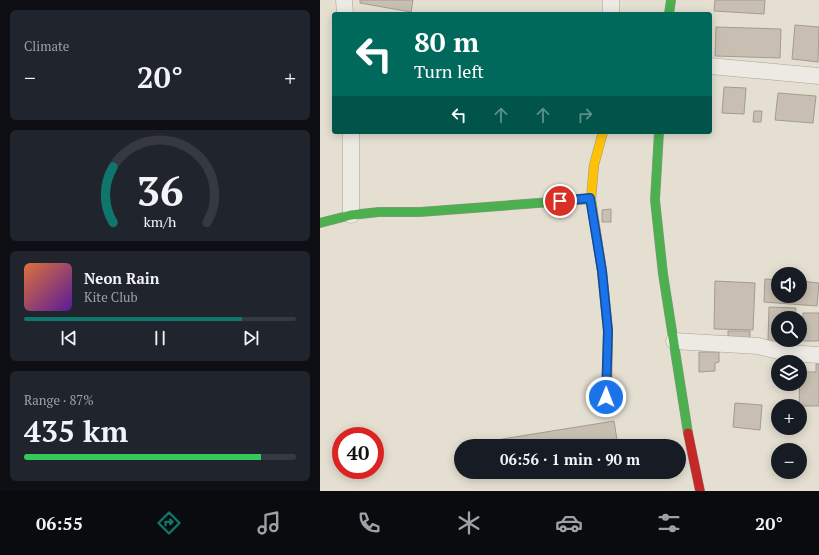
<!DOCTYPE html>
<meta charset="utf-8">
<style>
:root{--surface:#171b24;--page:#20242c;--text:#f1f3f6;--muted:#9ea1a6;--line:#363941;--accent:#0f766e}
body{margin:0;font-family:"PT Serif",serif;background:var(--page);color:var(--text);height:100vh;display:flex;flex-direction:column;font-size:15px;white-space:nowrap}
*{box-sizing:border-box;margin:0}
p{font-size:13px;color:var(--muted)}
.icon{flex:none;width:22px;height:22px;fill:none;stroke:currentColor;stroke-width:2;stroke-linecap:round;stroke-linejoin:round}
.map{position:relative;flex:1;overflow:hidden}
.side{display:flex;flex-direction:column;gap:10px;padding:10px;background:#0d0f14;width:320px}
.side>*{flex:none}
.banner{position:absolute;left:12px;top:12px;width:380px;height:122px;border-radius:4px;box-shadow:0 2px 10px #0003;background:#00695c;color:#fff;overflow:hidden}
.controls{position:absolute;left:451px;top:267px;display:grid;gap:8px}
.controls a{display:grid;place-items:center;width:36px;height:36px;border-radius:50%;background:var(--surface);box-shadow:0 2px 10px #0003;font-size:20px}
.speed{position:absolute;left:12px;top:427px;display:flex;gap:8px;font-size:20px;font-weight:700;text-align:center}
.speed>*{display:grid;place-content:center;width:52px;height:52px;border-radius:50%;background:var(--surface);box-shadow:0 2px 10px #0003;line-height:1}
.speed .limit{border:6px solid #d22;background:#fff;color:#111}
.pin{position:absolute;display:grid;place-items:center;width:34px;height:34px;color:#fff;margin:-17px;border:2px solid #fff;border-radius:50%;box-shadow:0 1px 4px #0007}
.me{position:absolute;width:44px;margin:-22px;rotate:1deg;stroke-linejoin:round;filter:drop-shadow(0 0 3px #0008)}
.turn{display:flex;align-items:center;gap:14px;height:84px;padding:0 16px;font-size:18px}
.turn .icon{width:52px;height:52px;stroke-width:2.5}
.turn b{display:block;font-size:28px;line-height:34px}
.lanes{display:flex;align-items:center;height:38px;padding:0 16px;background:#0003;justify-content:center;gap:20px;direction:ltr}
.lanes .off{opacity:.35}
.big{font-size:30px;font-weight:600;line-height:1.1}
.side .tile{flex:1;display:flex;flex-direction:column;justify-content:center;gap:6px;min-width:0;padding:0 14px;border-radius:6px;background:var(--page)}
.side .dial{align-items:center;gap:0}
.dial svg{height:104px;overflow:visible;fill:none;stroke:var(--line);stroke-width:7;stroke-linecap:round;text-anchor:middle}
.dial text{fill:var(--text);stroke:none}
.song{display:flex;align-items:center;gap:12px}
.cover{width:48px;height:48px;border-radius:6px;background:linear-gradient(135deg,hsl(20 70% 55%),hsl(270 70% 35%))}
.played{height:4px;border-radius:2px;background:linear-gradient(90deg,var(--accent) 80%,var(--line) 80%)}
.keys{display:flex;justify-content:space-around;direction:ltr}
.heat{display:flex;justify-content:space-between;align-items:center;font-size:22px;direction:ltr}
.charge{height:6px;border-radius:3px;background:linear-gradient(90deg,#34c759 87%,var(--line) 0)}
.trip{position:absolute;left:134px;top:439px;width:232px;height:40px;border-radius:20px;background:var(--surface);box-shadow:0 2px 10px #0003;font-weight:600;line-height:40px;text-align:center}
.tabs{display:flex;height:64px;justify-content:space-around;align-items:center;background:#090b0e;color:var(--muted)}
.tabs .icon{width:28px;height:28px}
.tabs .on{color:var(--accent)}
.tabs b{font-size:18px;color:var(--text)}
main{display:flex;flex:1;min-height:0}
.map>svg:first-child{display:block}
.building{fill:#c8bfb2;stroke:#a49b90}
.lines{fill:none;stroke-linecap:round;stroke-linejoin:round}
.street-casing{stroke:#aaa499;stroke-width:17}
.fast-casing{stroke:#99948a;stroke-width:10}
.slow-casing{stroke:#99948a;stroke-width:10}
.jam-casing{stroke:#99948a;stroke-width:10}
.street{stroke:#eceae2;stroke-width:16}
.fast{stroke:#4caf50;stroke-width:9}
.slow{stroke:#ffc107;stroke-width:9}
.jam{stroke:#c62828;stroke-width:9}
.route-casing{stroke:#114b97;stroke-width:10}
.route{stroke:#1a73e8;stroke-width:7}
</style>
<main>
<section class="side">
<div class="tile"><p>Climate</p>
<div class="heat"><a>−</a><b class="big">20°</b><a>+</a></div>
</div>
<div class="tile dial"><svg viewBox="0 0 100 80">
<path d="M14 69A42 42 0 1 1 86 69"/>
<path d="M14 69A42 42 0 0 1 14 26" stroke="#0f766e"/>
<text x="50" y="56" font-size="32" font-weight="700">36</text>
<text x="50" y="72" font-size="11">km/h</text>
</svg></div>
<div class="tile">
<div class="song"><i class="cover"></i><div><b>Neon Rain</b><p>Kite Club</p></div></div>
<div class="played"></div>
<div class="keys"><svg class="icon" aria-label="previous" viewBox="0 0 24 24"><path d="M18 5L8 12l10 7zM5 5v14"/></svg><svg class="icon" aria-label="pause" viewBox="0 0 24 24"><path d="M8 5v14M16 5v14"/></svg><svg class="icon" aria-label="next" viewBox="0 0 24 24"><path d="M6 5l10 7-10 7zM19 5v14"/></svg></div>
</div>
<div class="tile"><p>Range · 87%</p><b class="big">435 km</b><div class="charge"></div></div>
</section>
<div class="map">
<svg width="499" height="491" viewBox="0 0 499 491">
<rect width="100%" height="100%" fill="#e4dfd1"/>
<g class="building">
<polygon points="40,0 93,0 91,12 40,3"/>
<polygon points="395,0 445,0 444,14 394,11"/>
<polygon points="475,25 499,27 498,62 472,59"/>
<polygon points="396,27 461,29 460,58 395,56"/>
<polygon points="404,87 426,88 424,114 402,113"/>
<polygon points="458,93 496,96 493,123 455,120"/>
<polygon points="434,111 442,111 441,122 433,122"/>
<polygon points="291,209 291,222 282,222 282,210"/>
<polygon points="445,279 458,280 458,296 480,296 480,281 499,283 497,306 444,302"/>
<polygon points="395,281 435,283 433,330 394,329"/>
<polygon points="449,307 476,308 475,318 458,318 458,340 474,340 474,342 448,341"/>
<rect x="483" y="313" width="16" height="28"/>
<polygon points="408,331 430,331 430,340 408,339"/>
<polygon points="379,352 399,352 399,362 395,363 395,371 379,372"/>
<polygon points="496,364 499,364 499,406 479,406 480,372 496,372"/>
<polygon points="415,403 442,405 440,430 413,427"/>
<polygon points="294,421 298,446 171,446 170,441"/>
</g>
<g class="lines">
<defs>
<g id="street">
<polyline points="24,0 25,14"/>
<polyline points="291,14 291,0"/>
<polyline points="390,66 499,76"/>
<polyline points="31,215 31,132"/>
<polyline points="354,341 438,346 467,353 499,355"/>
</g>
<g id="fast">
<polyline points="349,14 351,0"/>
<polyline points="339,132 335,200 343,274 368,433"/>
<polyline points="0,223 31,215 59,212 100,212 271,199"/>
</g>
<polyline id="slow" points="283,132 274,165 271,199 282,271 288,331 287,397"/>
<polyline id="jam" points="368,433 380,491"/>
</defs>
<use href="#street" class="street-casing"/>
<use href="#fast" class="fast-casing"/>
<use href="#slow" class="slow-casing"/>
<use href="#jam" class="jam-casing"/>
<use href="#street" class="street"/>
<use href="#fast" class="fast"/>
<use href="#slow" class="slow"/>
<use href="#jam" class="jam"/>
</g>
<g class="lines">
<defs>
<polyline id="route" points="240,201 270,198 282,271 288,331 286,397"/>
</defs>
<use href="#route" class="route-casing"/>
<use href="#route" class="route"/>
</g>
</svg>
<div class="controls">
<a><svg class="icon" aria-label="sound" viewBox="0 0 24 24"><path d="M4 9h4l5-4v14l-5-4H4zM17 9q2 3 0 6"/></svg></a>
<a><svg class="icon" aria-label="search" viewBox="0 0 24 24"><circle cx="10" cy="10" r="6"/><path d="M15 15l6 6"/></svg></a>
<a><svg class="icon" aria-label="layers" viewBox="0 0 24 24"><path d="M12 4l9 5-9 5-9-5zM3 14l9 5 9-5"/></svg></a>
<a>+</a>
<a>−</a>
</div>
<div class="speed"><div class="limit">40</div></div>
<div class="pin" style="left:240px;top:201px;background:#d93025"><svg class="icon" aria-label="arrive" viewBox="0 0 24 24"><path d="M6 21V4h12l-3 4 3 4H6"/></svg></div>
<svg class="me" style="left:286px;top:397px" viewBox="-20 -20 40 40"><circle r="17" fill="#1a73e8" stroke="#fff" stroke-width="3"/><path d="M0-11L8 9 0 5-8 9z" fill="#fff"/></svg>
<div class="trip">06:56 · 1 min · 90 m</div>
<div class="banner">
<div class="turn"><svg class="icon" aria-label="left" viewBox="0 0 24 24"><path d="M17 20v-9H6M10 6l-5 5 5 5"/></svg><div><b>80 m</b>Turn left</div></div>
<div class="lanes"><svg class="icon" aria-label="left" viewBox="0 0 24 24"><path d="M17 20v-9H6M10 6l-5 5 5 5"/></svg><svg class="icon off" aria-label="ahead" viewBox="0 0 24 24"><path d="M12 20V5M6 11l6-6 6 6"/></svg><svg class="icon off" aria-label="ahead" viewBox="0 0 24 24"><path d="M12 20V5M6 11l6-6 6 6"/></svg><svg class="icon off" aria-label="right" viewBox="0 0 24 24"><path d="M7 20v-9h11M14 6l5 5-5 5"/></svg></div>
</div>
</div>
</main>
<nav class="tabs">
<b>06:55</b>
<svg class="icon on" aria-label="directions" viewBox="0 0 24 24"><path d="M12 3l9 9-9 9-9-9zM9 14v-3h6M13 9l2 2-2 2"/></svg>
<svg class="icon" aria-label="music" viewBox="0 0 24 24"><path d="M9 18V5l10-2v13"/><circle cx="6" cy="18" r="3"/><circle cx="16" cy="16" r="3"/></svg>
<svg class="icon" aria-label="phone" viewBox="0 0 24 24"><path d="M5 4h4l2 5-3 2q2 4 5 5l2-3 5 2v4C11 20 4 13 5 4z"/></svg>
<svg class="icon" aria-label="climate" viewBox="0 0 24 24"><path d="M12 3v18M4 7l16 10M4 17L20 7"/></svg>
<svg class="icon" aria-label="car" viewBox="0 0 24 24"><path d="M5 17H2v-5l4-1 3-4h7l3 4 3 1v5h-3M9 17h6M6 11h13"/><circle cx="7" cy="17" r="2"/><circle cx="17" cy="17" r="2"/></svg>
<svg class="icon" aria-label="filters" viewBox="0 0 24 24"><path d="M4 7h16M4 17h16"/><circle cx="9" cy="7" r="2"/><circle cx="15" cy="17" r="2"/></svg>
<b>20°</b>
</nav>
